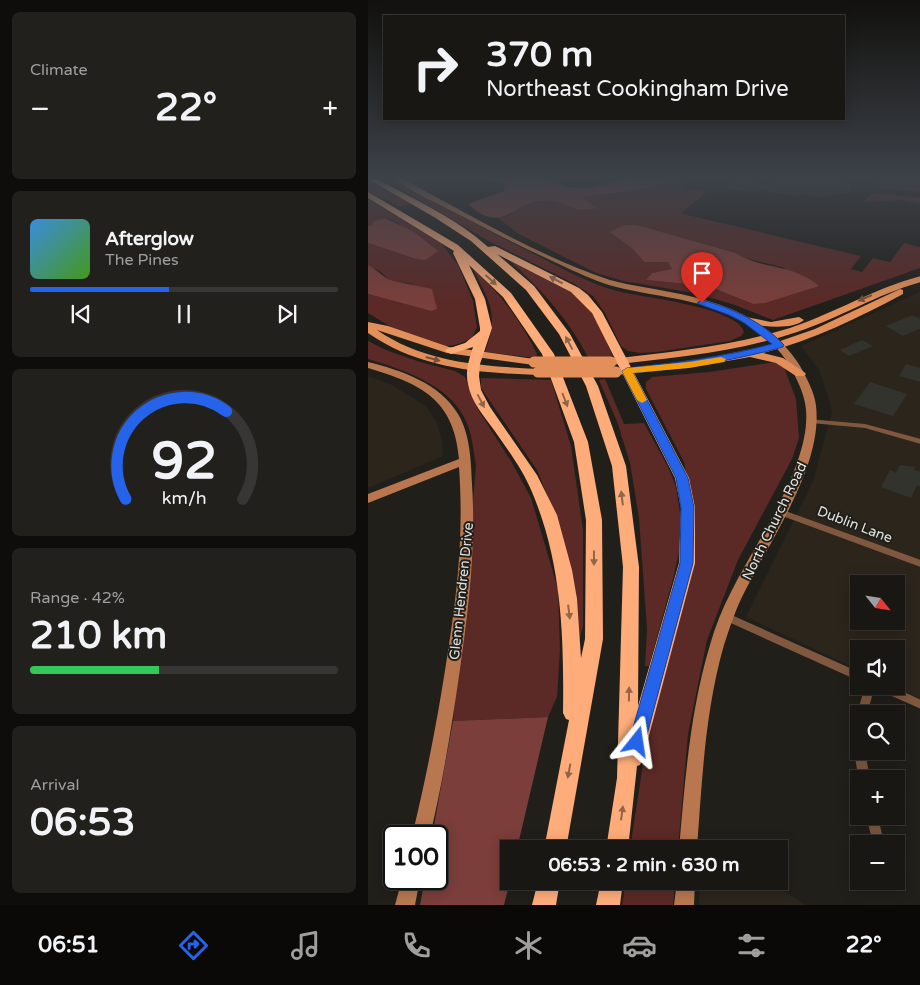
<!DOCTYPE html>
<meta charset="utf-8">
<style>
:root{--surface:#191714;--page:#22201d;--text:#f1f3f6;--muted:#9f9fa0;--line:#373634;--accent:#2563eb}
body{margin:0;font-family:"Varela Round",sans-serif;background:var(--page);color:var(--text);height:100vh;display:flex;flex-direction:column;font-size:19px;white-space:nowrap}
*{box-sizing:border-box;margin:0}
p{font-size:16px;color:var(--muted)}
.icon{flex:none;width:28px;height:28px;fill:none;stroke:currentColor;stroke-width:2;stroke-linecap:round;stroke-linejoin:round}
.map{position:relative;flex:1;overflow:hidden}
.drawer{display:flex;flex-direction:column;gap:12px;padding:12px;background:#0e0d0b;width:368px}
.drawer>*{flex:none}
.hud{position:absolute;left:15px;top:15px;width:462px;height:105px;border-radius:0px;box-shadow:0 2px 12px #0003,0 0 0 1px var(--line);background:#191714;color:var(--text);overflow:hidden}
.needle{width:32px;rotate:120deg}
.buttons{position:absolute;left:482px;top:575px;display:grid;gap:10px}
.buttons a{display:grid;place-items:center;width:55px;height:55px;border-radius:0px;background:var(--surface);box-shadow:0 2px 12px #0003,0 0 0 1px var(--line);font-size:25px}
.speed{position:absolute;left:15px;top:825px;display:flex;gap:10px;font-size:25px;font-weight:700;text-align:center}
.speed>*{display:grid;place-content:center;width:65px;height:65px;border-radius:50%;background:var(--surface);box-shadow:0 2px 12px #0003,0 0 0 1px var(--line);line-height:1}
.speed .limit{border:2px solid #111;border-radius:8px;background:#fff;color:#111}
.pin{position:absolute;display:grid;place-items:center;width:42px;height:42px;color:#fff;margin:-51px -21px;border-radius:50% 50% 50% 0;rotate:-45deg;box-shadow:0 0 5px #0007}
.pin .icon{rotate:45deg}
.me{position:absolute;width:55px;margin:-28px;rotate:15deg;stroke-linejoin:round;filter:drop-shadow(0 0 4px #0008)}
.turn{display:flex;align-items:center;gap:18px;height:105px;padding:0 20px;font-size:22px}
.turn .icon{width:65px;height:65px;stroke-width:2.5}
.turn b{display:block;font-size:35px;line-height:42px}
.big{font-size:38px;font-weight:700;line-height:1.1}
.drawer .card{flex:1;display:flex;flex-direction:column;justify-content:center;gap:8px;min-width:0;padding:0 18px;border-radius:8px;background:var(--page)}
.drawer .dial{align-items:center;gap:0}
.dial svg{height:130px;overflow:visible;fill:none;stroke:var(--line);stroke-width:7;stroke-linecap:round;text-anchor:middle}
.dial text{fill:var(--text);stroke:none}
.song{display:flex;align-items:center;gap:15px}
.cover{width:60px;height:60px;border-radius:8px;background:linear-gradient(135deg,hsl(210 70% 55%),hsl(100 70% 35%))}
.played{height:5px;border-radius:2px;background:linear-gradient(90deg,var(--accent) 45%,var(--line) 45%)}
.keys{display:flex;justify-content:space-around;direction:ltr}
.heat{display:flex;justify-content:space-between;align-items:center;font-size:28px;direction:ltr}
.charge{height:8px;border-radius:4px;background:linear-gradient(90deg,#34c759 42%,var(--line) 0)}
.trip{position:absolute;left:132px;top:840px;width:288px;height:50px;border-radius:0px;background:var(--surface);box-shadow:0 2px 12px #0003,0 0 0 1px var(--line);font-weight:700;line-height:50px;text-align:center}
.dock{display:flex;height:80px;justify-content:space-around;align-items:center;background:#0a0908;color:var(--muted)}
.dock .icon{width:35px;height:35px}
.dock .selected{color:var(--accent)}
.dock b{font-size:22px;color:var(--text)}
main{display:flex;flex:1;min-height:0}
.map>svg:first-child{display:block}
.built{fill:#2c251c;fill-rule:evenodd}
.green{fill:#5b2926;fill-rule:evenodd}
.forest{fill:#7b3e3a}
.building{fill:#33332e}
.lines{fill:none;stroke-linecap:round;stroke-linejoin:round}
.street{fill:#80583f;fill-rule:evenodd}
.secondary{fill:#b8774f;fill-rule:evenodd}
.primary{fill:#e38f5a;fill-rule:evenodd}
.highway{fill:#feac7a;fill-rule:evenodd}
.primary-bridge{stroke:#e38f5a;stroke-width:11}
.oneway{fill:#90664a}
.oneway2{fill:#785137}
.route{fill:#2563eb;stroke:#184099}
.slow{fill:#f59e0b}
.labels{text-anchor:middle;stroke-width:4;stroke-linejoin:round;paint-order:stroke}
.street-label{font-size:14px;fill:#e4e2df;stroke:#211f1a}
</style>
<main>
<section class="drawer">
<div class="card"><p>Climate</p>
<div class="heat"><a>−</a><b class="big">22°</b><a>+</a></div>
</div>
<div class="card">
<div class="song"><i class="cover"></i><div><b>Afterglow</b><p>The Pines</p></div></div>
<div class="played"></div>
<div class="keys"><svg class="icon" aria-label="previous" viewBox="0 0 24 24"><path d="M18 5L8 12l10 7zM5 5v14"/></svg><svg class="icon" aria-label="pause" viewBox="0 0 24 24"><path d="M8 5v14M16 5v14"/></svg><svg class="icon" aria-label="next" viewBox="0 0 24 24"><path d="M6 5l10 7-10 7zM19 5v14"/></svg></div>
</div>
<div class="card dial"><svg viewBox="0 0 100 80">
<path d="M14 69A42 42 0 1 1 86 69"/>
<path d="M14 69A42 42 0 0 1 76 15" stroke="#2563eb"/>
<text x="50" y="56" font-size="32" font-weight="700">92</text>
<text x="50" y="72" font-size="11">km/h</text>
</svg></div>
<div class="card"><p>Range · 42%</p><b class="big">210 km</b><div class="charge"></div></div>
<div class="card"><p>Arrival</p><b class="big">06:53</b></div>
</section>
<div class="map">
<svg width="553" height="905" viewBox="0 0 553 905">
<rect width="100%" height="100%" fill="#211f1a"/>
<g class="built">
<path d="M552,292V699L526,686H529V649H491V670L378,617L445,481L464,412L461,399L451,370L433,346ZM491,584H529V621H491Z"/>
<polygon points="0,376 24,385 58,406 68,421 74,440 75,456 0,488"/>
<polygon points="332,881 391,881 412,889 438,905 331,905"/>
</g>
<g class="green">
<path d="M306,179H316L314,182L317,183L315,185L318,189L340,191L314,212L315,214L493,256L483,269L494,272L505,258L522,262L536,243L552,247V268L405,320L367,305L326,293L255,281L228,273L151,234L130,218L141,215L159,203L183,200L212,210L228,208L213,197C234,195 291,191 306,179ZM269,225L368,253L377,258L417,268L385,304L340,286L278,280L284,273L305,269L300,262H276L265,249L243,232Z"/>
<polygon points="515,179 552,179 552,192 512,188 510,185"/>
<polygon points="0,180 43,204 32,207 0,191"/>
<path d="M31,182C78,207 125,234 172,257C197,270 222,284 249,291C272,297 370,307 376,332L373,336L362,341L289,352L272,353L260,351L253,346L237,313L225,296L205,283L117,239L25,184Z"/>
<polygon points="504,193 552,198 552,206 552,204 532,200 496,202"/>
<path d="M0,199L74,244L90,265L105,301L109,327L104,338C96,342 87,346 78,346C54,345 20,326 0,313V294L63,311L44,284L21,280L13,272L0,265V243L45,258L31,223L18,218L6,221L4,225L0,226Z"/>
<path d="M142,261L209,295L223,312L234,331L244,355L242,358L221,359C202,321 173,289 142,261Z"/>
<path d="M105,269C132,293 154,322 169,354L168,358L117,352C131,313 122,303 105,269Z"/>
<path d="M0,341L18,350L52,362L87,371L97,377L109,408L143,461L163,498L190,589L192,650L189,697L180,717L85,721L108,466C106,455 105,443 102,432C90,387 39,371 0,359Z"/>
<polygon points="408,362 416,367 428,399 431,438 424,459 370,560 339,640 320,734 310,849 262,849 277,751 325,504 316,462 278,389 278,382 284,377 341,372"/>
<polygon points="113,378 183,380 203,446 215,530 215,626 211,641 188,517 169,470 113,388"/>
<polygon points="237,379 256,424 276,423 300,467 308,487 315,533 306,575 281,666 277,666 279,629 271,518 262,463 250,424 231,380"/>
<polygon points="258,881 307,881 305,905 254,905"/>
</g>
<g class="forest">
<path d="M119,179H182L199,187L221,188L257,179L307,180C278,192 244,193 214,197L229,208C224,209 218,210 213,210C203,209 194,202 184,201C146,195 138,239 100,204L136,191L137,184Z"/>
<polygon points="17,218 46,232 70,251 57,260 45,258 0,243 0,226 4,225 6,221"/>
<path d="M257,225H269L368,253C394,270 424,263 451,286L397,303L385,304L340,286L278,280L284,273L304,269L300,262H276L265,249L242,232Z"/>
<path d="M0,265C8,269 13,275 20,279C23,281 56,287 64,289L69,309L63,311L0,294Z"/>
<polygon points="180,717 149,849 141,849 142,881 136,905 52,905 57,879 69,879 69,836 64,836 85,721"/>
</g>
<g class="building">
<polygon points="364,179 389,179 387,184 402,186 406,179 473,179 483,185 482,192 453,197 431,194 427,196 394,191 380,192 365,190 359,187"/>
<polygon points="544,315 553,319 553,328 535,336 518,326"/>
<polygon points="494,340 505,346 481,356 472,350"/>
<polygon points="538,364 553,368 553,382 531,376"/>
<polygon points="502,382 539,394 525,416 486,404"/>
<polygon points="532,465 547,467 546,470 553,472 553,487 549,485 543,498 513,487 522,470 528,473"/>
</g>
<g class="lines">
<g class="street">
<polygon points="440,419 497,424 553,439 553,444 497,428 443,423 439,421"/>
<polygon points="412,509 553,560 553,567 409,514 408,512 409,510"/>
<polygon points="359,613 491,672 491,681 356,620 354,617 356,614"/>
<polygon points="497,686 507,686 499,714 491,714 491,718 489,714"/>
<polygon points="507,686 523,686 553,700 553,709 508,689"/>
<polygon points="491,746 491,751 497,751 502,779 491,779 491,781 486,751 487,747"/>
<polygon points="498,816 510,816 515,839 513,843 505,843"/>
</g>
<g class="secondary">
<path d="M27,179H35C102,215 170,256 242,280C253,283 264,285 275,287C309,293 345,299 376,315C398,327 419,345 432,366C438,377 447,393 448,406C455,465 403,539 377,591C368,608 362,627 356,645C337,711 334,781 329,849H311C317,781 322,711 342,645C347,627 354,609 363,592C387,543 448,458 437,403C435,391 428,378 423,368C409,343 383,324 358,313C320,297 280,296 241,285C225,280 208,272 193,265C158,249 124,232 90,214C69,203 45,193 27,179Z"/>
<path d="M0,362C32,370 72,383 90,414C102,434 103,460 104,484C108,546 101,606 92,669C84,725 75,781 62,836H44C58,779 69,722 78,664C89,595 96,537 91,467L0,503V494L91,459C86,399 53,384 0,368Z"/>
<polygon points="34,879 52,879 47,905 27,905"/>
<polygon points="309,881 327,881 326,905 306,905"/>
</g>
<g class="primary">
<path d="M553,276V282C509,294 472,318 429,332C369,352 306,358 243,365L238,362L243,359C303,352 364,346 422,328C467,313 507,288 553,276Z"/>
<path d="M532,289L535,290V294C490,318 445,340 395,353L415,358L436,372L438,374L436,376H428L408,363L382,357L324,367L248,375L243,372L248,369L324,361L395,347L447,329Z"/>
<path d="M378,317L403,322L431,317L436,320C423,331 390,326 374,322L373,320Z"/>
<path d="M0,322L20,326L81,347L166,359L171,362L166,365L79,353L9,330C57,363 114,366 170,369L175,372L170,375C110,373 50,368 0,333Z"/>
</g>
<g class="highway">
<path d="M0,179H9C47,200 88,218 120,247L127,246L211,288L220,295L234,312L321,478L327,508V563L275,758L272,765L269,766L260,849H238L249,778L255,567L244,466L218,386L191,334L158,290L103,241L66,217ZM129,254L203,292L224,313L307,478L313,508L311,563L270,706L271,567L258,466L230,386L202,334L166,286Z"/>
<path d="M0,192L90,245L143,293L186,354L220,442L234,520L235,639L198,849H176L201,720L198,719L195,713C196,637 194,563 164,492C155,470 140,450 126,430C116,416 103,402 100,384C97,372 101,359 105,347L83,354L77,351L79,349L97,343L112,331V328L107,299L85,253L86,251L0,198ZM101,265L135,297L174,354L206,442L218,520L217,639L213,658L209,599L204,570L189,515L169,475L122,407L113,390L111,376L112,364L124,328L117,299Z"/>
<polygon points="170,881 192,881 188,905 164,905"/>
<polygon points="233,881 255,881 252,905 228,905"/>
</g>
<g class="primary-bridge">
<polyline points="166,362 243,362"/>
<polyline points="170,372 248,372"/>
</g>
</g>
<defs><path id="oneway-solid" d="M-6-.8H1V-3.2L6.5 0L1 3.2V.8H-6Z" transform="scale(1.25)"/></defs>
<g class="oneway">
<use href="#oneway-solid" transform="translate(123 280) rotate(42)"/>
<use href="#oneway-solid" transform="translate(188 280) rotate(-153)"/>
<use href="#oneway-solid" transform="translate(201 343) rotate(-118)"/>
<use href="#oneway-solid" transform="translate(197 400) rotate(69)"/>
<use href="#oneway-solid" transform="translate(113 401) rotate(62)"/>
<use href="#oneway-solid" transform="translate(254 498) rotate(-97)"/>
<use href="#oneway-solid" transform="translate(226 558) rotate(90)"/>
<use href="#oneway-solid" transform="translate(201 612) rotate(83)"/>
<use href="#oneway-solid" transform="translate(261 694) rotate(-89)"/>
<use href="#oneway-solid" transform="translate(201 771) rotate(101)"/>
<use href="#oneway-solid" transform="translate(254 813) rotate(-82)"/>
</g>
<g class="oneway2">
<use href="#oneway-solid" transform="translate(497 298) rotate(157)"/>
<use href="#oneway-solid" transform="translate(65 359) rotate(15)"/>
</g>
<linearGradient id="sky" x2="0" y2="1"><stop stop-color="#12110e"/><stop offset="0.58" stop-color="#3d4249"/><stop offset="1" stop-color="#3d4249" stop-opacity="0"/></linearGradient>
<rect width="553" height="306" fill="url(#sky)"/>
<path class="route" d="M334,300C364,308 395,322 416,345L415,347C365,361 316,368 265,373L320,478L326,508L325,563L277,742L275,748L269,750L263,748L261,742L312,563L313,508L308,478L254,371L259,368C308,363 356,357 404,344L375,322L361,315L331,304L329,303Z"/>
<polygon class="slow" points="353,357 358,359 356,362 321,368 265,373 279,400 274,403 269,400 254,371 259,368 321,362"/>
<g class="labels">
<g class="street-label">
<text transform="translate(406 521) rotate(-64)" y="5">North Church Road</text>
<text transform="translate(487 524) rotate(21)" y="5">Dublin Lane</text>
<text transform="translate(93 591) rotate(-84)" y="5">Glenn Hendren Drive</text>
</g>
</g>
</svg>
<div class="buttons">
<a><svg class="needle" viewBox="-14 -14 28 28"><path d="M0-13l5 13h-10z" fill="#e53935"/><path d="M0 13l5-13h-10z" fill="#9f9fa0"/></svg></a>
<a><svg class="icon" aria-label="sound" viewBox="0 0 24 24"><path d="M4 9h4l5-4v14l-5-4H4zM17 9q2 3 0 6"/></svg></a>
<a><svg class="icon" aria-label="search" viewBox="0 0 24 24"><circle cx="10" cy="10" r="6"/><path d="M15 15l6 6"/></svg></a>
<a>+</a>
<a>−</a>
</div>
<div class="speed"><div class="limit">100</div></div>
<div class="pin" style="left:334px;top:303px;background:#d93025"><svg class="icon" aria-label="arrive" viewBox="0 0 24 24"><path d="M6 21V4h12l-3 4 3 4H6"/></svg></div>
<svg class="me" style="left:269px;top:742px" viewBox="-20 -20 40 40"><path d="M0-17L14 15 0 8-14 15z" fill="#2563eb" stroke="#fff" stroke-width="4"/></svg>
<div class="trip">06:53 · 2 min · 630 m</div>
<div class="hud">
<div class="turn"><svg class="icon" aria-label="right" viewBox="0 0 24 24"><path d="M7 20v-9h11M14 6l5 5-5 5"/></svg><div><b>370 m</b>Northeast Cookingham Drive</div></div>
</div>
</div>
</main>
<nav class="dock">
<b>06:51</b>
<svg class="icon selected" aria-label="directions" viewBox="0 0 24 24"><path d="M12 3l9 9-9 9-9-9zM9 14v-3h6M13 9l2 2-2 2"/></svg>
<svg class="icon" aria-label="music" viewBox="0 0 24 24"><path d="M9 18V5l10-2v13"/><circle cx="6" cy="18" r="3"/><circle cx="16" cy="16" r="3"/></svg>
<svg class="icon" aria-label="phone" viewBox="0 0 24 24"><path d="M5 4h4l2 5-3 2q2 4 5 5l2-3 5 2v4C11 20 4 13 5 4z"/></svg>
<svg class="icon" aria-label="climate" viewBox="0 0 24 24"><path d="M12 3v18M4 7l16 10M4 17L20 7"/></svg>
<svg class="icon" aria-label="car" viewBox="0 0 24 24"><path d="M5 17H2v-5l4-1 3-4h7l3 4 3 1v5h-3M9 17h6M6 11h13"/><circle cx="7" cy="17" r="2"/><circle cx="17" cy="17" r="2"/></svg>
<svg class="icon" aria-label="filters" viewBox="0 0 24 24"><path d="M4 7h16M4 17h16"/><circle cx="9" cy="7" r="2"/><circle cx="15" cy="17" r="2"/></svg>
<b>22°</b>
</nav>
